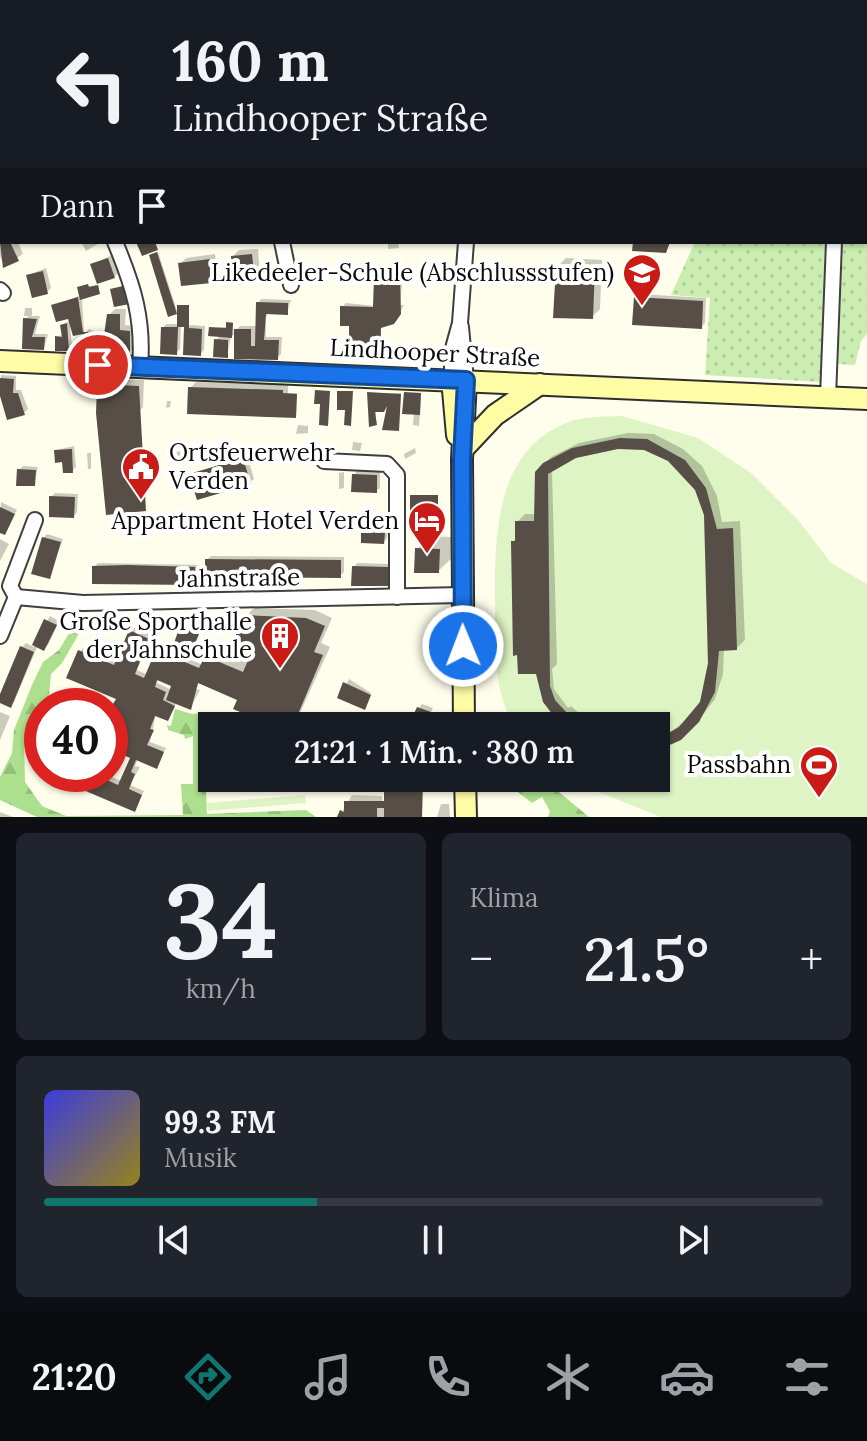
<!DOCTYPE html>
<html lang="de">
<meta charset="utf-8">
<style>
:root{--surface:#171b24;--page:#20242c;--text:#f1f3f6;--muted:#9ea1a6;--line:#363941;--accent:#0f766e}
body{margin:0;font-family:Lora,serif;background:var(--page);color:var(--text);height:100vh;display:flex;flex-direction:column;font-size:30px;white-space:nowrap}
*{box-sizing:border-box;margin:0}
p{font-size:26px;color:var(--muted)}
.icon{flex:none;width:44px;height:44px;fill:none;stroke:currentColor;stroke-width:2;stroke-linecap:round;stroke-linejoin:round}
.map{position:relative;height:817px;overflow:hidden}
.drawer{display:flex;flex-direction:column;gap:16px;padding:16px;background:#0d0f14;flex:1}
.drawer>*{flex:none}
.hud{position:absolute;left:0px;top:0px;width:868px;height:244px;box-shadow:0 2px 6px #0004;background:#171b24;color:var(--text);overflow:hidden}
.speed{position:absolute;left:24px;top:688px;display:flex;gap:16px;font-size:40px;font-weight:700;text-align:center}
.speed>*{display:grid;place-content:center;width:104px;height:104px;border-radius:50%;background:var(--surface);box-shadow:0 2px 6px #0004;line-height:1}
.speed .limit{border:12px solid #d22;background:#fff;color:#111}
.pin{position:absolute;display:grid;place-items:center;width:68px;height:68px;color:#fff;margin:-34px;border:4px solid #fff;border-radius:50%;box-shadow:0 2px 8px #0007}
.me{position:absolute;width:88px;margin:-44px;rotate:359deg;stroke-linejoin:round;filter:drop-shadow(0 0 6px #0008)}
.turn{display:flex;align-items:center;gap:28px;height:168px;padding:0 40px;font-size:36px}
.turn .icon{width:104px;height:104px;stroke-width:2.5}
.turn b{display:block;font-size:56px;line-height:68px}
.then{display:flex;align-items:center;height:76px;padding:0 40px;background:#0003;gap:16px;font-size:30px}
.big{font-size:60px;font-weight:600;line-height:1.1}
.drawer .tile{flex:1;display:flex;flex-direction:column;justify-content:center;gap:12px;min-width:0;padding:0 28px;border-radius:12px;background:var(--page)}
.drawer .dial{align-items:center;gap:0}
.dial b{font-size:104px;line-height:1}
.song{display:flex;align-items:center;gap:24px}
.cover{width:96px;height:96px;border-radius:12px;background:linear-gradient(135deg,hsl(240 70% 55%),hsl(50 70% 35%))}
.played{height:8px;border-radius:4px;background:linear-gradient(90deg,var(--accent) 35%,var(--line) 35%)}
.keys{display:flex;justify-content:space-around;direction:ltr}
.heat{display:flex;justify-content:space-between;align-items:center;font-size:44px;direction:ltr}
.drawer .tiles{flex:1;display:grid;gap:16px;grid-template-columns:1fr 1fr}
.tile:last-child{grid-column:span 2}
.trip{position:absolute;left:198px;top:712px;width:472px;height:80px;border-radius:0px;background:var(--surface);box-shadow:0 2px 6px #0004;font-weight:600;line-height:80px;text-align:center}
.menu{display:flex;height:128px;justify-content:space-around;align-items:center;background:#090b0e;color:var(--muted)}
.menu .icon{width:56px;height:56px}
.menu .selected{color:var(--accent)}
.menu b{font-size:36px;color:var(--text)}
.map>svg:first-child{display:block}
.grass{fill:url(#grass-dots)}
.forest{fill:url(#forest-firs)}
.pitch{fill:#dff4c4}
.shadow{fill:#0003;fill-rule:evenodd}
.building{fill:#564e47}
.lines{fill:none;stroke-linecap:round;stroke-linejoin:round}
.street-casing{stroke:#3f3f3f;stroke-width:18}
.secondary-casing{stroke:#2e2e2e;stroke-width:24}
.street{stroke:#fff;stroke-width:14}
.secondary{stroke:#fffca6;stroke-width:20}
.route-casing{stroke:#114b97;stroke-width:20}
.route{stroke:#1a73e8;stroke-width:14}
.labels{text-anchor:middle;stroke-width:8;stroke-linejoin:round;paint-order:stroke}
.poi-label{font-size:24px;fill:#0c0c0c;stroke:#fff;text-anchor:end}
.street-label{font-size:24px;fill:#0c0c0c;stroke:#fff}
</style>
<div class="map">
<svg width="867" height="817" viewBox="0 0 867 817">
<defs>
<pattern id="grass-dots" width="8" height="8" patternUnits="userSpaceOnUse" patternTransform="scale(2)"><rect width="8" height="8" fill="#ccedb1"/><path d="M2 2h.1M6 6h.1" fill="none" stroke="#aeca97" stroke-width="1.8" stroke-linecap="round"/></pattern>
<pattern id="forest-firs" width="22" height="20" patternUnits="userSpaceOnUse" patternTransform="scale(2)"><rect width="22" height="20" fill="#ade08e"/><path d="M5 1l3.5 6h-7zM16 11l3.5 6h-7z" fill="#94bf79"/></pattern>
</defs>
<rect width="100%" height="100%" fill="#fffdeb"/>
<g class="grass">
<polygon points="867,225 867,334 861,341 855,365 838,364 843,242 866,242"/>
<polygon points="695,242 828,242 823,382 705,375 710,298 671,295"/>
</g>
<g class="forest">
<polygon points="123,617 121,624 85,623 62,663 51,674 48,706 42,706 42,715 24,738 25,782 42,806 66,816 183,815 181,784 193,784 193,736 185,739 184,735 168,730 167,725 171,726 175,709 192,714 208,712 214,721 211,732 208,730 212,746 205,765 207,814 306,810 316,817 37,817 0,800 0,777 12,753 14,730 32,685 43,662 59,650 77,620"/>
<polygon points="500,778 542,778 589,817 548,817 550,811 542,797 532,803"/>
</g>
<g class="pitch">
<path d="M622,416L698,438L751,473L799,521L831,563L867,584V817H661L564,778H656V726H515C492,689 496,650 495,608C495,541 492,452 568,422C585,416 604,417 622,416Z"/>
<polygon points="305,795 306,803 208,811 207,803"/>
</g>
<g class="shadow">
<rect x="389" y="0" width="26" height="2"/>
<polygon points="2,82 2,102 0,103 0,83"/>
<polygon points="0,203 2,242 18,242 23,254 4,266 0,256"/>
<polygon points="81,242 101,242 86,251"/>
<polygon points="388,242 398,242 399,248 388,249"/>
<polygon points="258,249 260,276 254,282 233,256 239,250"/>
<polygon points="158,252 177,311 176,313 152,254"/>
<polygon points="215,254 218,275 212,281 180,264 186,258"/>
<polygon points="112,255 118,273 114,277 93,264"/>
<polygon points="566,258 602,260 600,309 592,317 557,267"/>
<polygon points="46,268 51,288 47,292 28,275"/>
<polygon points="379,274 403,275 400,305 404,305 398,316 381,326 379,358 342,307 346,303 375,306 376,278"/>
<polygon points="99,285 99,292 82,297 84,332 70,326 72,345 68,349 57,337 64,334 62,326 71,320 67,301 81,295 80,287"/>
<polygon points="639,294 706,298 705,323 701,327 636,298"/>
<polygon points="261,299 291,300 287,313 268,312 266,318 266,337 282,337 281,354 277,358 236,357 236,332 231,337 227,356 216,340 221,335 211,328 228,327 229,322 233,322 233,333 240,326 257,326 258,303"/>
<polygon points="187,305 187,325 181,325 180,349 176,353 163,328 166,324 179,324 179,306"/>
<polygon points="25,308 32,308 32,316 40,316 35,334 48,334 44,348 24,347 25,319 29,316 24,316"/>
<polygon points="115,309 126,309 125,325 136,326 135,346 129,352 115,333 109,315"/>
<polygon points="190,325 205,326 204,350 200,354 186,329"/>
<polygon points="89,329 103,335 99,351 85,333"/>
<polygon points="1,375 16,376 16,390 21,390 28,409 24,413 0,390"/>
<polygon points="105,379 144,380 143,407 139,411 145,509 99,385"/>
<polygon points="196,382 288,384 288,393 297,393 296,414 190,388"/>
<polygon points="369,393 401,393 398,429 393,398 376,410 376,423"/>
<polygon points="406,393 421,393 419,426 413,425 414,412"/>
<polygon points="167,401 171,401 170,407 166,408"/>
<polygon points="298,425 308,426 308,433 296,434"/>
<polygon points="628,433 654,434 683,449 702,466 717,496 722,522 740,521 745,640 737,648 724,648 723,674 715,699 695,725 656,747 656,736 670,733 695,712 708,683 707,529 702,500 685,472 669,459 645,448 611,448 575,456 552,470 557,664 552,669 554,689 568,708 571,706 593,726 568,726 556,716 513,542 517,537 517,522 525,514 536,514 544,464 551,457 579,443"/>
<polygon points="353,442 362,443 360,451 352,450"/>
<polygon points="74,446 76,467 72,471 56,450"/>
<polygon points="415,448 416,453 405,459 404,454"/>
<polygon points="180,451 183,460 176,462 174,453"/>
<polygon points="87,453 91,453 91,469 88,469"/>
<polygon points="247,455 254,479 250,482 191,475"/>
<polygon points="23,466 38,467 34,484 19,470"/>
<polygon points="357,471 380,472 380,488 376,491 354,475"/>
<polygon points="344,472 344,488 339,489 339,473"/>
<polygon points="55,493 78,494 77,512 74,516 51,497"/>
<polygon points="1,502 17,510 4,533 0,531"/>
<polygon points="367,529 388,530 387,538 384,542 363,533"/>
<polygon points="47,534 63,539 49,577 43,538"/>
<polygon points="429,536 451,537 451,559 438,571 417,549"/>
<polygon points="0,539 9,544 0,561"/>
<polygon points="211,556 344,557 344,572 340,576 207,560"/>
<polygon points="98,563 200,565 200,580 196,583 94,567"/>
<polygon points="357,563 391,564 391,581 387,584 354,567"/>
<path d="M254,608L315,610L332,618L321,643L330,647L294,726H278L240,699L199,682L196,689L200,690L190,708L177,702L168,719L156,714L150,742L166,748L156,767L138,759L135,766L140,767L130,785L144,791L134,810L59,774H104L122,781L133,757L110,747V706H100L104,702L115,706L118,698L80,651L83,648L117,662L134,627L152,635L137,670L148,675L161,647L203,665L214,648L249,663L252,655L246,616ZM159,678L174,685L172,690L157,683Z"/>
<polygon points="50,616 59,621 48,645 44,648 38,645 14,702 10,705 0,701 22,647 26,643 34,647"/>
<polygon points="349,679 371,693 366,706 339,697"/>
<polygon points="422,704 433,708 425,723 419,708"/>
<polygon points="0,712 10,716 0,740"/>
<polygon points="343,718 362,726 339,726"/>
<polygon points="386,778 423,778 422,817 339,817 352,795 382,796 383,805 386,805"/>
<polygon points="441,804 449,804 450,817 437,817"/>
<polygon points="0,812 13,817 0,817"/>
</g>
<g class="building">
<polygon points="0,242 10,242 19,261 3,268"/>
<polygon points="136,242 155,242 158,250 142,256"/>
<polygon points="633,242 670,242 666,253 632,251"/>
<polygon points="157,252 177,314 168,317 149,255"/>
<polygon points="252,254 255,283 233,285 231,256"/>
<polygon points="108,258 115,278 97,284 90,264"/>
<polygon points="210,259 212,283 181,286 178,263"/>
<polygon points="556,266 595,267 593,319 553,318"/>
<polygon points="43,271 48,294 32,298 26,275"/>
<polygon points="374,277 400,278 401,314 394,324 381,328 380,360 349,359 349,326 340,326 340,306 373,307"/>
<polygon points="88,284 89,287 98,285 100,294 80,300 77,287"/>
<polygon points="123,286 130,304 114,307 110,289"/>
<polygon points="78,297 83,332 93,332 93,338 100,338 99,353 82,352 83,334 73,336 68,319 56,322 51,305"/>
<polygon points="634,297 703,301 702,329 632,325"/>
<polygon points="256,302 288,303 288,315 266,314 264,340 279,340 278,360 234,359 234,329 251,329 251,346 255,346"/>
<polygon points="177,305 189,305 189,328 202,329 201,356 183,355 184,327 177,327"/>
<polygon points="107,314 120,314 120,330 130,331 130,354 112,353 113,335 104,335"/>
<polygon points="23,318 37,319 32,337 45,337 44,350 22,349"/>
<polygon points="226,322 233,323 232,338 208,336 209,327 226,328"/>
<polygon points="67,323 69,351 55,351 55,336 62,337 60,325"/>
<polygon points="161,327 178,327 177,355 160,354"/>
<polygon points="214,339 228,340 228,358 213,357"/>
<polygon points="0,378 14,379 13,393 18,393 25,415 7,420 0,396"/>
<polygon points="97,384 139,386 146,511 106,515 96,413"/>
<polygon points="188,387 283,390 283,393 297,394 296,418 187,414"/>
<polygon points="315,390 330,391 328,426 319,425 320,404 314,404"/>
<polygon points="337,391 353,391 351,426 344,425 345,410 337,410"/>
<polygon points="367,392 401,394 399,431 382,430 387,406 384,412 375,412 377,425 369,427"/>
<polygon points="404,392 421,393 420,415 402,414"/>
<polygon points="620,438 647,439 685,460 706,488 717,529 733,528 737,650 719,651 715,692 699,722 681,740 656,751 656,740 679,727 700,702 708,663 704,515 695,490 668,461 644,450 618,449 576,458 548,474 550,686 555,700 579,726 559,723 543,702 536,674 518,674 517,655 513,656 511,541 515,541 515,521 534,521 535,472 543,463 572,448"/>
<polygon points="72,449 73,473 63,473 62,462 55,463 54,450"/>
<polygon points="243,458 251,484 197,500 189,474"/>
<polygon points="17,469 36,470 35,486 16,486"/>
<polygon points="352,474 377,475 377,493 351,492"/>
<rect x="410" y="495" width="28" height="32"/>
<polygon points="49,496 75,497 74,518 49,517"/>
<polygon points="0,507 15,514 5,535 0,533"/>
<polygon points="361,532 385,533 384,544 361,543"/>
<polygon points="42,537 61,542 50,579 31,574"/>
<polygon points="415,548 440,549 439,573 414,573"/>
<polygon points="205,559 341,560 341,578 205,577"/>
<polygon points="127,565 197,567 197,585 92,584 92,566"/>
<polygon points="352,566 388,567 388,586 351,586"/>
<polygon points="244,615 306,618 325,626 314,652 323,655 293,726 273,726 233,709 237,700 198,683 191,710 166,700 171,686 157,680 155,687 166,692 163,700 175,706 168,721 155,716 150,729 154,730 147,745 164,752 157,769 136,760 131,772 135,774 129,789 142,795 135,812 55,778 57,774 93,774 118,785 130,758 110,749 110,709 116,699 66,678 78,650 114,665 129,630 149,639 135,674 144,678 156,650 199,668 205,656 243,672 250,656 232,644"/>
<polygon points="44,619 57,625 44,651 32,645"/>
<polygon points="180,626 199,634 192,651 174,643"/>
<polygon points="20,646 34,652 11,708 0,703 0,694"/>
<polygon points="343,682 371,695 365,710 337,698"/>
<polygon points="417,707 431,712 425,726 411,720"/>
<polygon points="384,778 423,778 422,817 384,817 384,808 377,808 377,817 337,817 340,810 344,812 344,801 384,801"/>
</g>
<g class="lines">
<defs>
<g id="street">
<polyline points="227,0 227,2"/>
<polyline points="366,0 367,2"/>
<polyline points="13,2 14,0"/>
<polyline points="479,2 479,0"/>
<polyline points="0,116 2,115"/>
<path d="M115,242C133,285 144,319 140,367"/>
<polyline points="282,242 291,285"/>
<polyline points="0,290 3,293"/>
<polyline points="461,327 466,380"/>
<polyline points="452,379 452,352 460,323 466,242"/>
<polyline points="828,397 834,242"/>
<polyline points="324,461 387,464 397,475 397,597"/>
<polyline points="16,597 83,603 462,595"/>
<polyline points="0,636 16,597 10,586 35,520"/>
</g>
<g id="secondary">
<polyline points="0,361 867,399"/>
<polyline points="452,379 457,435"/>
<polyline points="463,449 495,415 540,384"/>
<polyline points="464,726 462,459 466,380"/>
<polyline points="465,778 466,817"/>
</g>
</defs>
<use href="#street" class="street-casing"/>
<use href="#secondary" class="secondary-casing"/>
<use href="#street" class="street"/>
<use href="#secondary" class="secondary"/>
</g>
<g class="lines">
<defs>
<polyline id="route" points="98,365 466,380 462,459 463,646"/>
</defs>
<use href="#route" class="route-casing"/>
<use href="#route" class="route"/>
</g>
<defs>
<symbol id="school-pin" viewBox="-11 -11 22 30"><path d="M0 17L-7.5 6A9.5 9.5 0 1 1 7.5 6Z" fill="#ca1b16" stroke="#fff"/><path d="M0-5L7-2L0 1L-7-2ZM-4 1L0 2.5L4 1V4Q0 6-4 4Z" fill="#fff"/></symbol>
<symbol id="civic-pin" viewBox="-11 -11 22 30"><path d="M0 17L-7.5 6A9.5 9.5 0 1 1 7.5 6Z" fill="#ca1b16" stroke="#fff"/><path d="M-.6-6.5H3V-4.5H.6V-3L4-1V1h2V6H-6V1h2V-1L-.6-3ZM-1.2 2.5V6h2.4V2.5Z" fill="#fff"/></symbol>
<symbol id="hotel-pin" viewBox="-11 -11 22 30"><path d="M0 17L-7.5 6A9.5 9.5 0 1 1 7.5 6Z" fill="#ca1b16" stroke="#fff"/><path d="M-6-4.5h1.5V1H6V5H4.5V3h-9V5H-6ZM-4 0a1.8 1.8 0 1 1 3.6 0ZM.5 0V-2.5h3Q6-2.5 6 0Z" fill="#fff"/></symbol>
<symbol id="building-pin" viewBox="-11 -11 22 30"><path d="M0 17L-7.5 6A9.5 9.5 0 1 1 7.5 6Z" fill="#ca1b16" stroke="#fff"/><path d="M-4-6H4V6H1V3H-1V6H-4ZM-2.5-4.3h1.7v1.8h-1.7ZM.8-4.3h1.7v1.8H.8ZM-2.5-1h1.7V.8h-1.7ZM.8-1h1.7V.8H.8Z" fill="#fff"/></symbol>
<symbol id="stadium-pin" viewBox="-11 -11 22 30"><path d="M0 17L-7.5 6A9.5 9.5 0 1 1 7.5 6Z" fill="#ca1b16" stroke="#fff"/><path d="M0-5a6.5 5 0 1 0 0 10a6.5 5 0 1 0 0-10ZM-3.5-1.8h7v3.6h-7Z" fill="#fff"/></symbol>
</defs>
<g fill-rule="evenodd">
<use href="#school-pin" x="620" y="251" width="44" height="60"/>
<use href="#civic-pin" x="119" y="445" width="44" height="60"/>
<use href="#hotel-pin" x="405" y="499" width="44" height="60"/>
<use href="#building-pin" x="258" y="614" width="44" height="60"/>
<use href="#stadium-pin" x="797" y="743" width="44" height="60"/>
</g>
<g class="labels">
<g class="poi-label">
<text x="614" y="281">Likedeeler-Schule (Abschlussstufen)</text>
<text x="169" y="461" text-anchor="start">Ortsfeuerwehr<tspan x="169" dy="28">Verden</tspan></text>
<text x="399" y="529">Appartment Hotel Verden</text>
<text x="252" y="630">Große Sporthalle<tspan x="252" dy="28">der Jahnschule</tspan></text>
<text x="791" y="773">Passbahn</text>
</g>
<g class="street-label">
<text transform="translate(435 353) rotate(3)" y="8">Lindhooper Straße</text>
<text transform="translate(239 578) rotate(-1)" y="8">Jahnstraße</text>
</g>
</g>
</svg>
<div class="speed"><div class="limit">40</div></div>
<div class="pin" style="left:98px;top:365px;background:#d93025"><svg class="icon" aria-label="arrive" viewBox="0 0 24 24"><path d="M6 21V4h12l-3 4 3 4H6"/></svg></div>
<svg class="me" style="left:463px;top:646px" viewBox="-20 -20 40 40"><circle r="17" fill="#1a73e8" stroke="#fff" stroke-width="3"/><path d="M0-11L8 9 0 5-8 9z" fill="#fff"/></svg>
<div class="trip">21:21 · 1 Min. · 380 m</div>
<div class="hud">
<div class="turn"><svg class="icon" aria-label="left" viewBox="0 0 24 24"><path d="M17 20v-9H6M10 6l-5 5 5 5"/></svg><div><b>160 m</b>Lindhooper Straße</div></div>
<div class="then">Dann<svg class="icon" aria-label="arrive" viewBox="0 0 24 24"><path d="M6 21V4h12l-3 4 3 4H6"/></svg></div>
</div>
</div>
<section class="drawer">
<div class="tiles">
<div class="tile dial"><b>34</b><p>km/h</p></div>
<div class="tile"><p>Klima</p>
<div class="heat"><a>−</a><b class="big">21.5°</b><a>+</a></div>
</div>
<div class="tile">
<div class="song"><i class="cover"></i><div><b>99.3 FM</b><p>Musik</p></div></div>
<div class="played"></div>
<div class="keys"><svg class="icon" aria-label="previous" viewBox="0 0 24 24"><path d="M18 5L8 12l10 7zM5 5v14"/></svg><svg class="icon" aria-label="pause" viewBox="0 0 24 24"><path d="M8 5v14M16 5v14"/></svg><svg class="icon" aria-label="next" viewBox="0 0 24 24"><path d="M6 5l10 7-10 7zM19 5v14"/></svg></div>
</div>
</div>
</section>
<nav class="menu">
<b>21:20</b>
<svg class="icon selected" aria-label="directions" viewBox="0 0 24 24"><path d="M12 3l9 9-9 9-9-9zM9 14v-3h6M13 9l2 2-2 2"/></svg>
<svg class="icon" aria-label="music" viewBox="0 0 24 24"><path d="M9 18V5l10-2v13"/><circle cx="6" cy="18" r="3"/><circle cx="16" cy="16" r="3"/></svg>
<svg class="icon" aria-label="phone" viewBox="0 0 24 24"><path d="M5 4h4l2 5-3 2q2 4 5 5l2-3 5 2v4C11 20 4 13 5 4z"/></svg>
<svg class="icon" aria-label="climate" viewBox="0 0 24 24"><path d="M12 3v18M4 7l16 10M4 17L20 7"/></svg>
<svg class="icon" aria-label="car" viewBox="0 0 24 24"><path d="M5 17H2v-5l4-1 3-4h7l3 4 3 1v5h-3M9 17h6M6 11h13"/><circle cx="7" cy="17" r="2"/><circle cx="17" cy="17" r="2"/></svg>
<svg class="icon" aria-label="filters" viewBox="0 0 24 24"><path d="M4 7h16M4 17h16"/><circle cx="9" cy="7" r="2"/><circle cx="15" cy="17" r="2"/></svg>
</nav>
